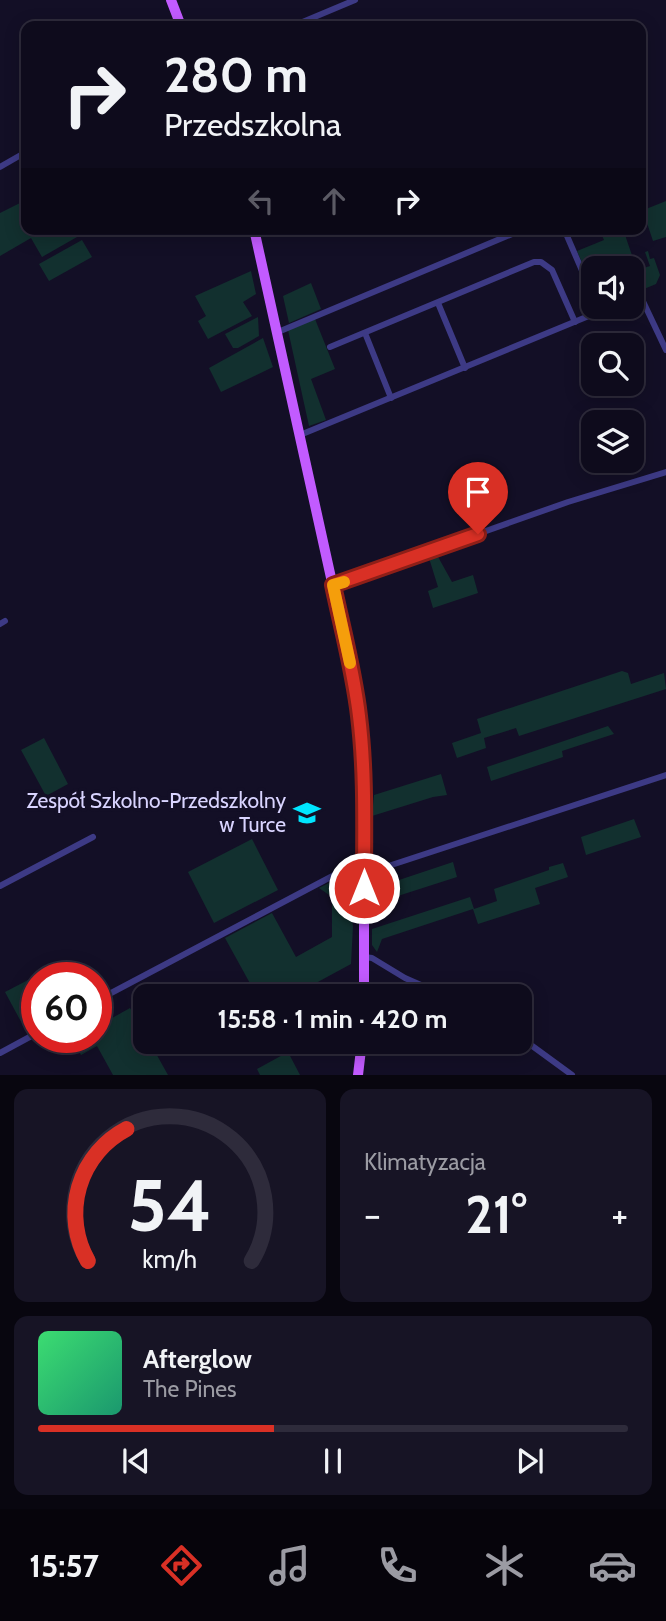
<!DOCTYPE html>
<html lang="pl">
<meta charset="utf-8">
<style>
:root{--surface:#0e0b1c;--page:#171425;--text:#f1f3f6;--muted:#9b9ba3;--line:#2e2b3b;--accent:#d93025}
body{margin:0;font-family:Cabin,sans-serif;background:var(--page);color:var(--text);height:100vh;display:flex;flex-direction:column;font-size:26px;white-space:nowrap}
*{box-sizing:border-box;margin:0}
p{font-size:23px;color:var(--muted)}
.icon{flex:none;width:38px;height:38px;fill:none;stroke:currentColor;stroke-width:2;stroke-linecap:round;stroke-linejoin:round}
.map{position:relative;height:1075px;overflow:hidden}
.details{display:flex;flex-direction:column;gap:14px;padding:14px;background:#08060f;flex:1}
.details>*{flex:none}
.banner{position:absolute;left:21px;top:21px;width:625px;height:214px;border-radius:14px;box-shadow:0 4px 18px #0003,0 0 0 2px var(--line);background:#0e0b1c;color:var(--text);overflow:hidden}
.buttons{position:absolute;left:581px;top:256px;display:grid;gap:14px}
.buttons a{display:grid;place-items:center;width:63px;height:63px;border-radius:14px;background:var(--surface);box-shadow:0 4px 18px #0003,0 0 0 2px var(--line);font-size:35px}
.speed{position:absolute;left:21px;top:962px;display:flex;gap:14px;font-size:35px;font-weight:700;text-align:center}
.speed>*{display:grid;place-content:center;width:91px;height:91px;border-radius:50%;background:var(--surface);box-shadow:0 4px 18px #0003,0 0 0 2px var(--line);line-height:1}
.speed .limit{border:10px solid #d22;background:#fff;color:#111}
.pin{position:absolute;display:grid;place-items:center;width:60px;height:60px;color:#fff;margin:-72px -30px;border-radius:50% 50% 50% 0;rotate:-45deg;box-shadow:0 0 7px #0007}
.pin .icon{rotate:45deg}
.me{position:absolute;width:77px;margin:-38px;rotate:0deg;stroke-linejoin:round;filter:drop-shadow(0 0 5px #0008)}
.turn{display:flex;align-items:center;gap:24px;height:147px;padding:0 28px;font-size:32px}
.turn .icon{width:91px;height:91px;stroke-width:2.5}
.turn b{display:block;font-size:49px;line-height:60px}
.lanes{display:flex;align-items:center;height:66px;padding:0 28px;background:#0003;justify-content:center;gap:35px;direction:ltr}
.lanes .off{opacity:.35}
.big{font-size:52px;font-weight:700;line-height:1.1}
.details .card{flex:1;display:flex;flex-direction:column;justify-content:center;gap:10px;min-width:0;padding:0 24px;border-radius:14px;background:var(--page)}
.details .dial{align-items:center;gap:0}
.dial svg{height:182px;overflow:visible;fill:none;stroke:var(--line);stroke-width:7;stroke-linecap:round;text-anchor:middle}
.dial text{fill:var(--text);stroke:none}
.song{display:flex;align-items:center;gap:21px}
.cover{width:84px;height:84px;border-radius:10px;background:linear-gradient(135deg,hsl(140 70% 55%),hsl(160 70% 35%))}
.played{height:7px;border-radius:4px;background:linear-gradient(90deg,var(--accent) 40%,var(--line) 40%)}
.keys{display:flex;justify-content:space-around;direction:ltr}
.heat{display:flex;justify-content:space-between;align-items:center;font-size:38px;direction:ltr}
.details .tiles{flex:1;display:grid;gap:14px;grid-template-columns:1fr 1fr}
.card:last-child{grid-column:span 2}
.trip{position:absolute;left:133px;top:984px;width:399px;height:70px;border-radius:14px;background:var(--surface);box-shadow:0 4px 18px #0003,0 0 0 2px var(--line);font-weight:700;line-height:70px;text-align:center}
.tab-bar{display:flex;height:112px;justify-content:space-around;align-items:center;background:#06040b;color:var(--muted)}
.tab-bar .icon{width:49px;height:49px}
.tab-bar .selected{color:var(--accent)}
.tab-bar b{font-size:32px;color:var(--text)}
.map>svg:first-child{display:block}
.green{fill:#12302f}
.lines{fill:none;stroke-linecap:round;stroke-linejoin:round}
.minor{stroke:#3d3a85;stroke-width:6}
.primary{stroke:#c25bff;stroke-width:10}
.route-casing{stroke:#8d1f18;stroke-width:18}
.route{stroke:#d93025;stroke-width:12}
.slow{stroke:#f59e0b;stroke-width:12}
.labels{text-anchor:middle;stroke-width:7;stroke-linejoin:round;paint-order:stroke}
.poi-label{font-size:21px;fill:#d9d4ff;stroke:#130f26;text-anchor:end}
</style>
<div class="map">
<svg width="666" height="1075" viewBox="0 0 666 1075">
<rect width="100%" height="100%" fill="#130f26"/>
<g class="green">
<polygon points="26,200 26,229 72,229 77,237 42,257 31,238 0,256 0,213"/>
<polygon points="666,201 666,237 653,241 645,217 646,209"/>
<polygon points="599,229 623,229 637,270 650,266 645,252 648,251 650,259 654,258 660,275 656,284 632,294 632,268 593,268 593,288 577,251 604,240"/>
<polygon points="82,240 92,257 49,281 39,264"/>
<polygon points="251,271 256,294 243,302 252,316 208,339 198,321 206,316 195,296"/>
<polygon points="311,283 321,309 289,323 283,296"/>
<polygon points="258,317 259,336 238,348 233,348 225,334"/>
<polygon points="315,319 335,369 311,379 326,420 309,426 288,330"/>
<polygon points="263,338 273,367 221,392 209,368"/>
<polygon points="437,555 452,582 473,575 478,593 433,608 428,591 438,587 429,558"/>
<polygon points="622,671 628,673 631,684 664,673 666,689 519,736 516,728 484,738 486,748 457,758 452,743 481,733 477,719"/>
<polygon points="608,726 614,734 562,751 563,757 491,781 487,767"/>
<polygon points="44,738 68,784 46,796 21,750"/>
<polygon points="441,774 447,795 433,797 372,816 374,795"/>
<polygon points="634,819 641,837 586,855 581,837"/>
<polygon points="252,839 278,890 214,923 188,872"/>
<polygon points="453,862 457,877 376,903 375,888"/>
<polygon points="563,863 568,877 535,888 540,904 478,924 473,909 382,939 377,952 372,945 372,929 470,897 474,909 497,901 494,889 549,870 549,867"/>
<polygon points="352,871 348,901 353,926 351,964 292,996 257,996 225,938 272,913 296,957 332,937 332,897 319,888"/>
<polygon points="28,980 37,996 37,1025 26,1031 5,992"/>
<polygon points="130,1008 145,1035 145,1041 149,1041 168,1075 113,1075 97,1046 81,1055 71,1038 96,1038 96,1027"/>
<polygon points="288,1052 300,1075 260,1075 257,1069"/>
</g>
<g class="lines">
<g class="minor">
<polyline points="293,26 355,0"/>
<polyline points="0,167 26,152"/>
<polyline points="564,229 593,296"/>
<polyline points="632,299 640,295 666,350"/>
<polyline points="438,303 465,368"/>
<polyline points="278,332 524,229"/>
<polyline points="365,333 391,398"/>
<polyline points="330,347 534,262 541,262 552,270 575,322"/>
<polyline points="300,435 613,306"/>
<polyline points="333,585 568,502 666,472"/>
<polyline points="0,624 5,621"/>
<polyline points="364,874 666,775"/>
<polyline points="0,886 93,837"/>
<polyline points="365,957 372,958 405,978 446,996"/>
<polyline points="96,1001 342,871 364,866"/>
<polyline points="520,1037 572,1075"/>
<polyline points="0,1053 37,1033"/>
</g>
<g class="primary">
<polyline points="171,0 181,26"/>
<polyline points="254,229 356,691 364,773 364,996"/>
<polyline points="358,1075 362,1041"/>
</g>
</g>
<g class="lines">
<defs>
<path id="route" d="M364,888C364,831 366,773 359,716C354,672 342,628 333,585L478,534"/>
</defs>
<use href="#route" class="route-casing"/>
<use href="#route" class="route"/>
<polyline class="slow" points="344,582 333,585 350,663"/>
</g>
<defs>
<symbol id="school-bare" viewBox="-9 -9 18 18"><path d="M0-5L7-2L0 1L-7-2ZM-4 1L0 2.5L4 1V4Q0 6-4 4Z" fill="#00e5ff" stroke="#130f26" stroke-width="2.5" paint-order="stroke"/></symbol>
</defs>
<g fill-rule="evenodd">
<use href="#school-bare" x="288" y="794" width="38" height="38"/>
</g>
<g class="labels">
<g class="poi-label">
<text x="286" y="808">Zespół Szkolno-Przedszkolny<tspan x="286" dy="24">w Turce</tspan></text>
</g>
</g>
</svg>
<div class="buttons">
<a><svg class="icon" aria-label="sound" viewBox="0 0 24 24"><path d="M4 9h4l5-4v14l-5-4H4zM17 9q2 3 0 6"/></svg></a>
<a><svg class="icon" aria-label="search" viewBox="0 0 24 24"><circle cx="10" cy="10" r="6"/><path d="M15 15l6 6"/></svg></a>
<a><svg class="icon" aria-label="layers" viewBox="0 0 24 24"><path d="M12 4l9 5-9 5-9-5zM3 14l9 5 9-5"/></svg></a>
</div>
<div class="speed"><div class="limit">60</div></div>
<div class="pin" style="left:478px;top:534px;background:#d93025"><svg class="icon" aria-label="arrive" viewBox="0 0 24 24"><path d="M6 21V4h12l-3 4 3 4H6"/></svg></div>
<svg class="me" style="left:364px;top:888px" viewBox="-20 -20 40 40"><circle r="17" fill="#d93025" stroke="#fff" stroke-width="3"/><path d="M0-11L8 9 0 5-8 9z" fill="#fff"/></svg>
<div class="trip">15:58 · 1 min · 420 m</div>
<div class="banner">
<div class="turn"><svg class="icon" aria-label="right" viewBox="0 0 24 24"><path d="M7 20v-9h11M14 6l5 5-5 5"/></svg><div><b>280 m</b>Przedszkolna</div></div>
<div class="lanes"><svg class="icon off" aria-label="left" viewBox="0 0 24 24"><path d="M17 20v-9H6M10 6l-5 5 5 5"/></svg><svg class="icon off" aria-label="ahead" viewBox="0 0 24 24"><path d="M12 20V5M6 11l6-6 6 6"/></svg><svg class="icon" aria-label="right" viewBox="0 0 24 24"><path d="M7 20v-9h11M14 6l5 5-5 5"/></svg></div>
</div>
</div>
<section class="details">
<div class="tiles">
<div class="card dial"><svg viewBox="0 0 100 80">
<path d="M14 69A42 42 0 1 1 86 69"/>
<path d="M14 69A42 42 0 0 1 31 11" stroke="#d93025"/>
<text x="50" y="56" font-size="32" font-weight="700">54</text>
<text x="50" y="72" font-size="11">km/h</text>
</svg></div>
<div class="card"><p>Klimatyzacja</p>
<div class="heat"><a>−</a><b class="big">21°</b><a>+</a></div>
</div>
<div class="card">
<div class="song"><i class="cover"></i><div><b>Afterglow</b><p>The Pines</p></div></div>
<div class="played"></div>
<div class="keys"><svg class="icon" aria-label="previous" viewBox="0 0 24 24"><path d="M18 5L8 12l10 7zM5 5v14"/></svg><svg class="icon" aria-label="pause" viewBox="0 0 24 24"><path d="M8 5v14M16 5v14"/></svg><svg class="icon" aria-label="next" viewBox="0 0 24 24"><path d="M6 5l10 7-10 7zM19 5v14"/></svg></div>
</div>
</div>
</section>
<nav class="tab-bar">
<b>15:57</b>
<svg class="icon selected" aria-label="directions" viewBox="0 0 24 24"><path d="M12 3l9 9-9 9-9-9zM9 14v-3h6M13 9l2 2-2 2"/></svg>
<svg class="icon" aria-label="music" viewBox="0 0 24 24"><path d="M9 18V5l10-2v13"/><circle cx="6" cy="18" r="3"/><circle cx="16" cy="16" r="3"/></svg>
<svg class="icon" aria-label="phone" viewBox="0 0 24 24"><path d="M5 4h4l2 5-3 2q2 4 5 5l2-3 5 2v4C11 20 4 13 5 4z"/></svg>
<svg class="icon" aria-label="climate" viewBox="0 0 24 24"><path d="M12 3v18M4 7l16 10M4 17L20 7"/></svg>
<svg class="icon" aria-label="car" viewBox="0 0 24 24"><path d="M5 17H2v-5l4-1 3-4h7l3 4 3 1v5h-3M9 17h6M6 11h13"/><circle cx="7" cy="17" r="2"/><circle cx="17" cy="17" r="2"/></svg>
</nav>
